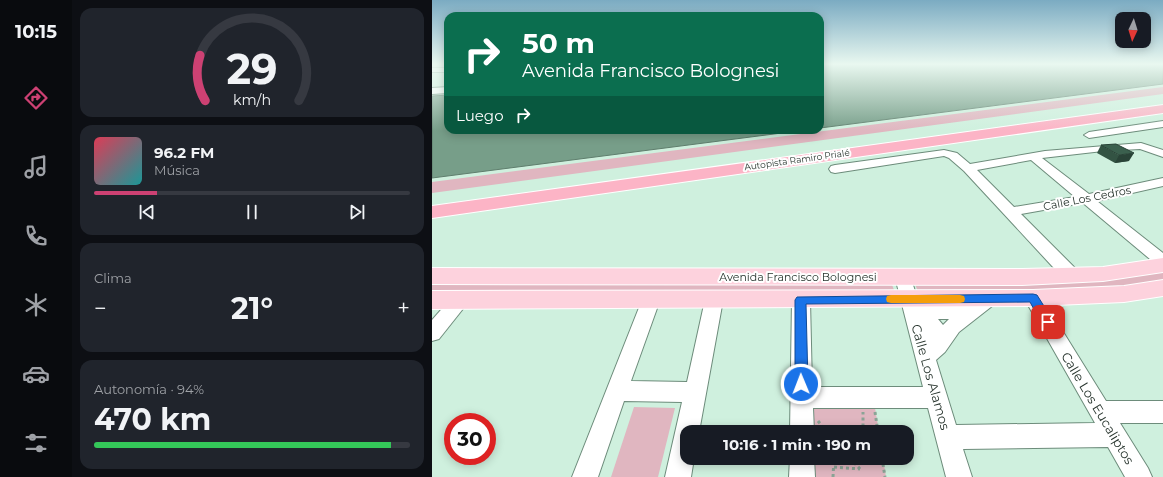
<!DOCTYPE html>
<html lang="es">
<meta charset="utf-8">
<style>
:root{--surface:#171b24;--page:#20242c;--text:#f1f3f6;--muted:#9ea1a6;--line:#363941;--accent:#cd4173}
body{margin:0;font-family:Montserrat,sans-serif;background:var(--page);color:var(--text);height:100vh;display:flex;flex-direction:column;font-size:15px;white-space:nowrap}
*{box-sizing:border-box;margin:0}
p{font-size:13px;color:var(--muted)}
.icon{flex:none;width:22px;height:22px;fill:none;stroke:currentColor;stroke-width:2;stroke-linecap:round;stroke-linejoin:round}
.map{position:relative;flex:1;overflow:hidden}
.panel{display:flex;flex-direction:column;gap:8px;padding:8px;background:#0d0f14;width:360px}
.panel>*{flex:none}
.guide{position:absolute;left:12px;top:12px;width:380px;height:122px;border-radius:12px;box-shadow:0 2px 10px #0003;background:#0b6e4f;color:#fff;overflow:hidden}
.needle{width:26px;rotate:184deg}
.buttons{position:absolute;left:683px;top:12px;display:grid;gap:8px}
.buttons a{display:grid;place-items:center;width:36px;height:36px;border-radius:8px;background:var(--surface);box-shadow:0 2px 10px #0003;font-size:20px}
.speed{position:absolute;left:12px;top:413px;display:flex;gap:8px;font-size:20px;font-weight:700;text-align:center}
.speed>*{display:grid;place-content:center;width:52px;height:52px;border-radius:50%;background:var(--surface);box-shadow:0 2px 10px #0003;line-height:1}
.speed .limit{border:6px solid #d22;background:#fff;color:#111}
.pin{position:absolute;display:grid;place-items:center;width:34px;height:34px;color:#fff;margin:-17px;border-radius:8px;box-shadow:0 2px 6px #0006}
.me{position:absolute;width:44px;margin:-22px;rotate:359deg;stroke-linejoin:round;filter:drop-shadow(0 0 3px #0008)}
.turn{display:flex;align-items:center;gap:14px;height:84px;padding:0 12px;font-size:18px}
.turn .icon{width:52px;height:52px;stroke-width:2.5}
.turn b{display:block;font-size:28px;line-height:34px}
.then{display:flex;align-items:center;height:38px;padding:0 12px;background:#0003;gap:8px;font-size:15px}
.big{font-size:30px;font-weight:700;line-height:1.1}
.panel .card{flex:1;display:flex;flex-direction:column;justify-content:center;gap:6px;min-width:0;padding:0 14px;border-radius:12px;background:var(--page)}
.panel .dial{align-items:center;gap:0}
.dial svg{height:104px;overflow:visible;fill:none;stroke:var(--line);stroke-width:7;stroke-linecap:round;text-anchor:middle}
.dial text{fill:var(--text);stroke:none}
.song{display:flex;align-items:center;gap:12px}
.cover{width:48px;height:48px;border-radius:6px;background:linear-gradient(135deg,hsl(350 70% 55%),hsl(180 70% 35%))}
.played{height:4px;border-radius:2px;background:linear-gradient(90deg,var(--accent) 20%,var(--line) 20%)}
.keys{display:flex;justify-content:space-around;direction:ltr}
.heat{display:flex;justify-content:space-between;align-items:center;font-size:22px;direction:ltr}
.charge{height:6px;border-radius:3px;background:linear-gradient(90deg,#34c759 94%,var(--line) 0)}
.trip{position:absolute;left:248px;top:425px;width:234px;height:40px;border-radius:12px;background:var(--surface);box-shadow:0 2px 10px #0003;font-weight:700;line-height:40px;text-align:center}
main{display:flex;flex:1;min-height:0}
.menu{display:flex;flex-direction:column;width:72px;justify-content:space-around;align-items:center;background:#090b0e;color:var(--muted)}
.menu .icon{width:28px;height:28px}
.menu .selected{color:var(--accent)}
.menu b{font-size:18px;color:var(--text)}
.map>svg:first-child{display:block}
.green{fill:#e0b6c0}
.water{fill:#779e89;stroke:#5f7e6d}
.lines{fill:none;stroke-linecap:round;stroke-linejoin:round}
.minor-casing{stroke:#6d8c7b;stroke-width:2}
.major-casing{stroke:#fff;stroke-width:2}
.highway-casing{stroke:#fff;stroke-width:2}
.path{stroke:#8ba496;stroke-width:3;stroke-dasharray:3 3;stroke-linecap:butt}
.minor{fill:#fff;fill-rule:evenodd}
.major{fill:#fdd2dd;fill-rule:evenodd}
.highway{fill:#fcb4c6;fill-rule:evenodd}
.wall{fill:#335343}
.shaded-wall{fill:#294337}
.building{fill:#3b604e;stroke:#294337}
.route{fill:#1a73e8;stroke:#114b97}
.slow{fill:#f59e0b}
.labels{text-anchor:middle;stroke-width:4;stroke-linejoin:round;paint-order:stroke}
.far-street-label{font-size:9px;fill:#27342d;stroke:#fff}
.street-label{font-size:11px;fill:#27342d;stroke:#fff}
.near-street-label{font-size:13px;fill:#27342d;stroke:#fff}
</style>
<main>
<nav class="menu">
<b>10:15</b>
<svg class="icon selected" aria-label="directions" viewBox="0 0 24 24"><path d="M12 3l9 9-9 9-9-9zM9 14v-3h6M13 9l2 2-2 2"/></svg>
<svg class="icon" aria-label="music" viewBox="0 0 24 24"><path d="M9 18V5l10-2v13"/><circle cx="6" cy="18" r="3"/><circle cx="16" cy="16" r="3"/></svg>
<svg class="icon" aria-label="phone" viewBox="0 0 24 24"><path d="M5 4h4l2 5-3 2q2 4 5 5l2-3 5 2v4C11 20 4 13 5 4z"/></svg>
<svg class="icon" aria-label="climate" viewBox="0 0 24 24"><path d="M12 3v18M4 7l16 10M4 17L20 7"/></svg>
<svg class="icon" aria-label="car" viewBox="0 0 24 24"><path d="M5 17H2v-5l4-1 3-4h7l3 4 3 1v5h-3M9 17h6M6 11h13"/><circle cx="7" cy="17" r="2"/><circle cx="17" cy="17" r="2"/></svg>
<svg class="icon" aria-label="filters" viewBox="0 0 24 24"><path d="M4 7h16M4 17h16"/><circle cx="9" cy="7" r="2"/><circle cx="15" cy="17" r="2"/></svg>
</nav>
<section class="panel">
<div class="card dial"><svg viewBox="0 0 100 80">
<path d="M14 69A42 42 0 1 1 86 69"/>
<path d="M14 69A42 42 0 0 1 10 34" stroke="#cd4173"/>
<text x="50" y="56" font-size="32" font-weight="700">29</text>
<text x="50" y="72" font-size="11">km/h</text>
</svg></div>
<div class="card">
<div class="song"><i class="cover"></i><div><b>96.2 FM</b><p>Música</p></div></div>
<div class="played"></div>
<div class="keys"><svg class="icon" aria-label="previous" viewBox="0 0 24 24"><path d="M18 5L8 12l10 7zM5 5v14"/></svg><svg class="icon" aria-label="pause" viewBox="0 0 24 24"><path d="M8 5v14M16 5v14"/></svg><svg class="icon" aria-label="next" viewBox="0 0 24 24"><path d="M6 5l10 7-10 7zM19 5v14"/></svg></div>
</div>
<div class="card"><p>Clima</p>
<div class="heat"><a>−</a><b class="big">21°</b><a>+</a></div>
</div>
<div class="card"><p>Autonomía · 94%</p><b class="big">470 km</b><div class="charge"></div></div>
</section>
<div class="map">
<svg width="731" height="477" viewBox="0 0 731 477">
<rect width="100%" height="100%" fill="#cff0de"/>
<g class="green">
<polygon points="731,87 731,94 0,193 0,182"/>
<polygon points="731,269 731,284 658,292 486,292 483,284"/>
<polygon points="0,279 459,282 462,290 457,295 0,296"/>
<polygon points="202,407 243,408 226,477 179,477"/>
<polygon points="376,407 443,408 447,432 377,432"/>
<polygon points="378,458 451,458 454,477 379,477"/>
</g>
<g class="water">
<polygon points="388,64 731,64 731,84 388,128"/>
<polygon points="16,95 16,130 373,130 0,178 0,96"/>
</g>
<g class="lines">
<defs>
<g id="minor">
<rect x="0" y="68" width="16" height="4"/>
<polygon points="16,87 16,93 0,94 0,88"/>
<polygon points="731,121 731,127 657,138 652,135 657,132"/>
<path d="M709,143L731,150V157L708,149L671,151L610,158L657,194L731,178V186L665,201L731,253V266L725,265L651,203L589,214L646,271L648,275L646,279C634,283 628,274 620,266L532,171L517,158L512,156L403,173L399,172L397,169L399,166L403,165L512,150L525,153L538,164L613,151ZM599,160L643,197L582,207L545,170Z"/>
<path d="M471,271L477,273L487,303C499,304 527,308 537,304C548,299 550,289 564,293L567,298L564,303L527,332L513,352L504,360L524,425L663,423L592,298L595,293L601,291L607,293L674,401H731V423H688L716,468L720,477H693L676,447L531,449L540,477H514L496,408H381L382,432H358L360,300L363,295L369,293L375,295L378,300L380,387H491L463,277L465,273ZM506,319H517L511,325Z"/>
<polygon points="28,293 34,295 37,300 34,305 7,339 0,341 0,320 22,295"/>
<polygon points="219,293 225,295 228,300 199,381 255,382 273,300 276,295 282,293 288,295 291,300 267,432 255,432 255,458 262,458 259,477 233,477 250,402 192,401 166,477 140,477 210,300 213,295"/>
<polygon points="358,458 382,458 383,477 357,477"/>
</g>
<g id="major">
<polygon points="731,258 731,272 671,281 590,285 0,284 0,268 590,269 671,267"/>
<polygon points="731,280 731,296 692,302 601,306 0,309 0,291 601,290 692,286"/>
</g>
<polygon id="highway" points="731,105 731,113 0,218 0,206"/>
</defs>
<use href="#minor" class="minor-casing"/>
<use href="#major" class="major-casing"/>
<use href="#highway" class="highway-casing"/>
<g class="path">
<polyline points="443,412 446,432"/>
<polyline points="386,421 395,432"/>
<polyline points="428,432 431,425 431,412"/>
<polyline points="418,458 428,469"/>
<polyline points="450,458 453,477"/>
<polyline points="402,467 428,469"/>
<polyline points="401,477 402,458"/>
</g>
<use href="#minor" class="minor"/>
<use href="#major" class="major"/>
<use href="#highway" class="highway"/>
</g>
<polygon class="wall" points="669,145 697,161 683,163 665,153"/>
<polygon class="shaded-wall" points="702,153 697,161 683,163 687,155"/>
<polygon class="building" points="684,144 702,153 687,155 669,145"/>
<linearGradient id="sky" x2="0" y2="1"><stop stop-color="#7babc2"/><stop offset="0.49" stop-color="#e9f8f0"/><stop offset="1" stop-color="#e9f8f0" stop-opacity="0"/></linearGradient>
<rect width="731" height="131" fill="url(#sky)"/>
<polygon class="route" points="601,294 605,295 620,319 621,322 620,326 616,327 611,326 598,302 374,304 376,384 374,388 369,390 365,388 363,384 363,300 365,297"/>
<polygon class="slow" points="459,295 528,295 532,296 533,299 532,302 528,303 459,303 455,302 454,299 455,296"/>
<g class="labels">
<g class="far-street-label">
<text transform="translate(365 160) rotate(-8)" y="3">Autopista Ramiro Prialé</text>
</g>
<g class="street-label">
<text transform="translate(655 198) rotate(-11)" y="4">Calle Los Cedros</text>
<text x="366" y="281">Avenida Francisco Bolognesi</text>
</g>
<g class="near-street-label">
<text transform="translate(499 377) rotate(74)" y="5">Calle Los Alamos</text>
<text transform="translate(666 408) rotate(59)" y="5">Calle Los Eucaliptos</text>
</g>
</g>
</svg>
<div class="buttons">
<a><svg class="needle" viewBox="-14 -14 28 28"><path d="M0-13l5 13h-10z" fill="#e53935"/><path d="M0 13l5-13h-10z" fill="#9ea1a6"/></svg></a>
</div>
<div class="speed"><div class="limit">30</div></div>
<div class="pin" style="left:616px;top:322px;background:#d93025"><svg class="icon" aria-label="arrive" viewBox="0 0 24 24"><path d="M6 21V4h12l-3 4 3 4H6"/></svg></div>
<svg class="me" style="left:369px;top:384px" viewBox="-20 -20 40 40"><circle r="17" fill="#1a73e8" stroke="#fff" stroke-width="3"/><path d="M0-11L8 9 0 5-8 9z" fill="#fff"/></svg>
<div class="trip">10:16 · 1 min · 190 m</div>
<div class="guide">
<div class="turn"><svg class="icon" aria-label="right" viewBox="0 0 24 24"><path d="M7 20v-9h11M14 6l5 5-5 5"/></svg><div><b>50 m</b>Avenida Francisco Bolognesi</div></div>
<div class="then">Luego<svg class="icon" aria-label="right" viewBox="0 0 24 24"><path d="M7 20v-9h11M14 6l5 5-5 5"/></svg></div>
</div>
</div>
</main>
